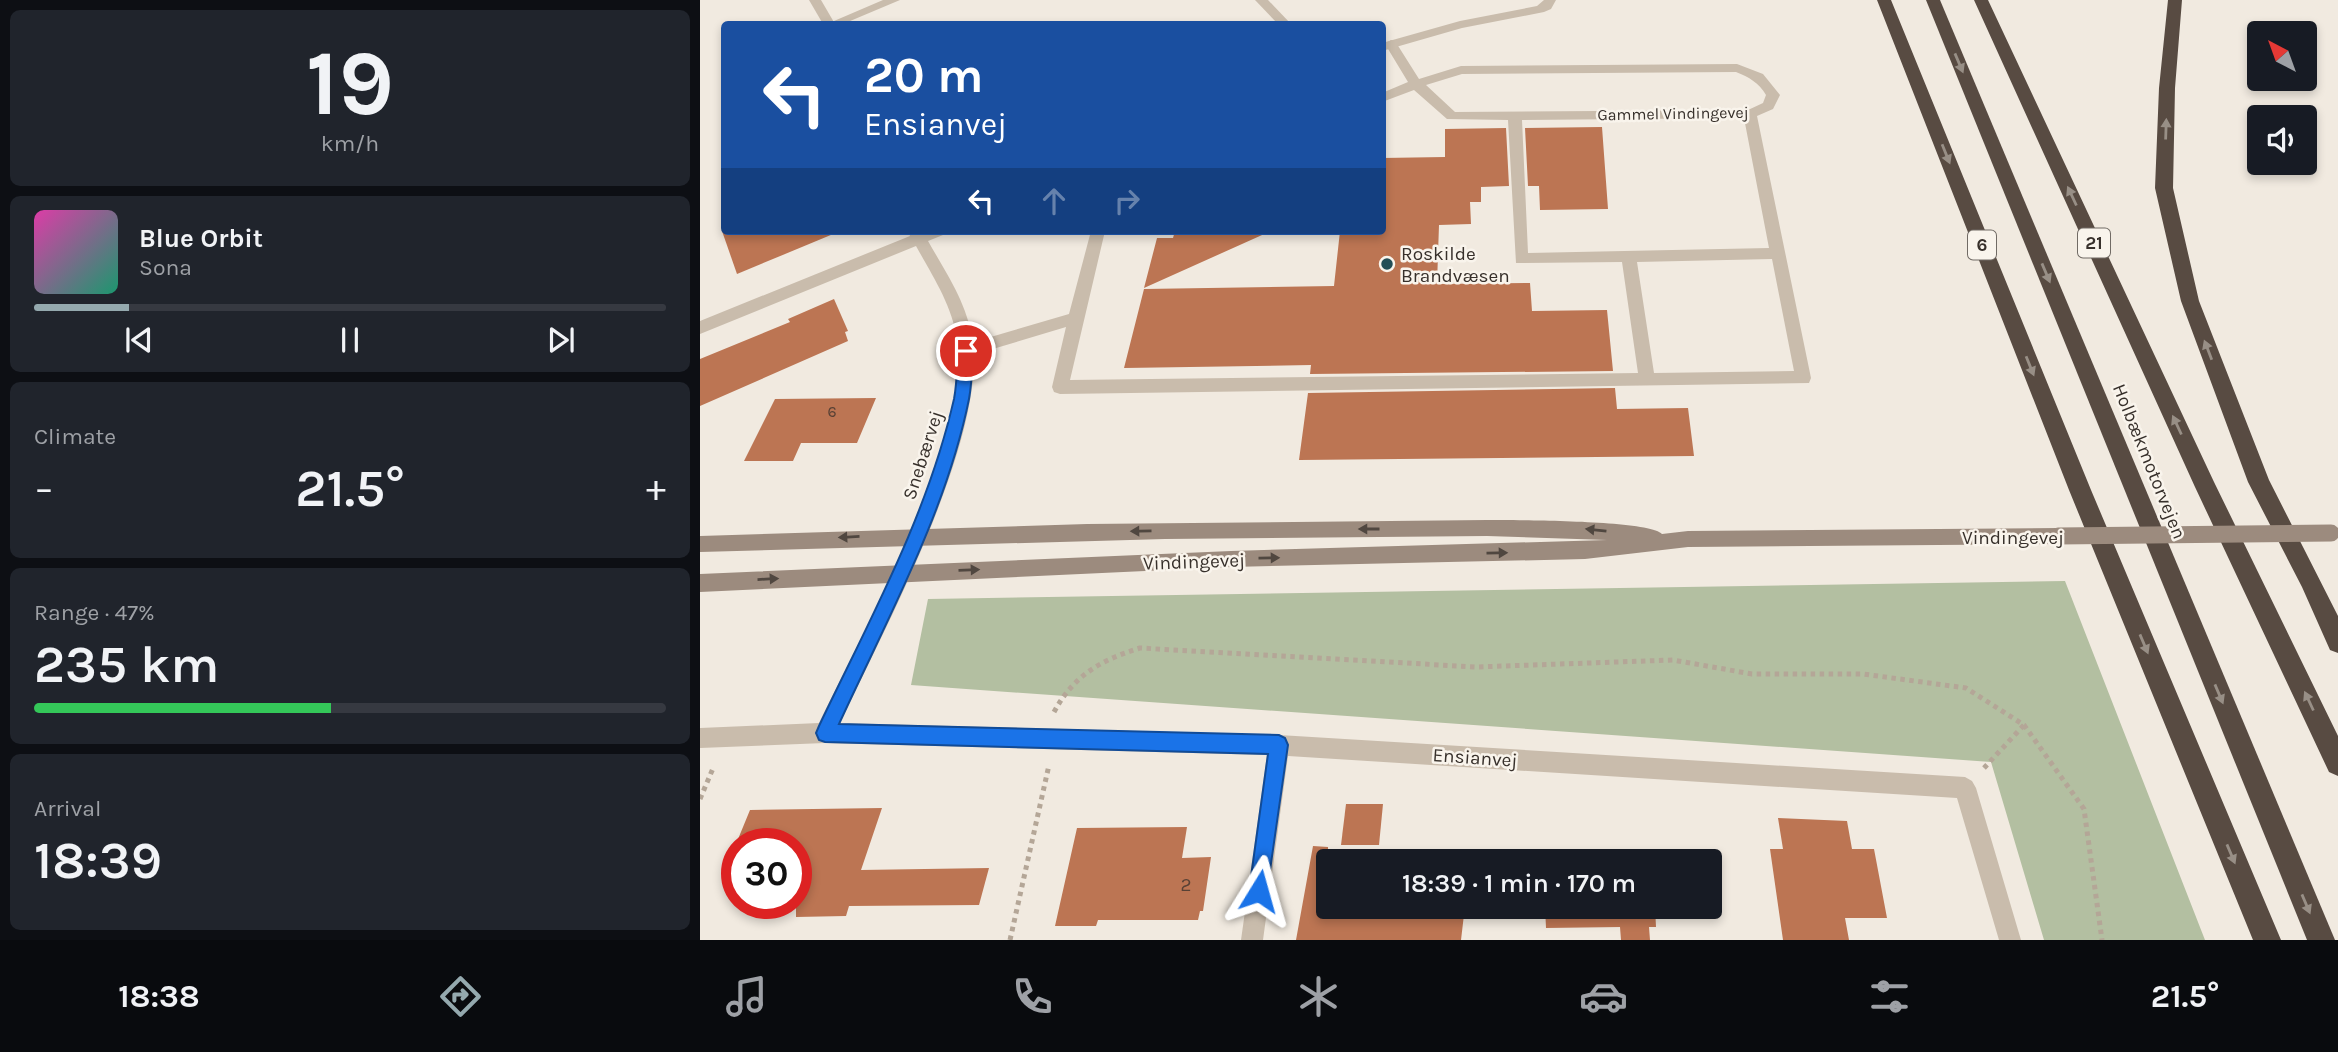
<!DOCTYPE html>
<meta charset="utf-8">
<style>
:root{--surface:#171b24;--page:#20242c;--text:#f1f3f6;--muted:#9ea1a6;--line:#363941;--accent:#94a9ae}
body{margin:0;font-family:Karla,sans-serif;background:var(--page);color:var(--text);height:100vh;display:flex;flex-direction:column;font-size:26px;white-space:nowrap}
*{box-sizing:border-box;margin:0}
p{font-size:23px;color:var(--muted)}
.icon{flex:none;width:38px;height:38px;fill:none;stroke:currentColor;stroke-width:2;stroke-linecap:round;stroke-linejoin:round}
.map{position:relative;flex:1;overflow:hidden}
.side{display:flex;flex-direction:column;gap:10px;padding:10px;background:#0d0f14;width:700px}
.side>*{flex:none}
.banner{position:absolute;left:21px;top:21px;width:665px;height:214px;border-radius:7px;box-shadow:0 4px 10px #0003;background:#1a4fa0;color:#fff;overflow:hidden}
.needle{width:46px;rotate:319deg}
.buttons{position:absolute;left:1547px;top:21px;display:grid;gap:14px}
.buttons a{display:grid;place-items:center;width:70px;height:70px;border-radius:7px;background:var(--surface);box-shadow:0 4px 10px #0003;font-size:35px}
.speed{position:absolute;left:21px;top:828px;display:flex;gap:14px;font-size:35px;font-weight:700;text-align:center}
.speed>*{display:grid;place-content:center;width:91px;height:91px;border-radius:50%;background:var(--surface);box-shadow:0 4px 10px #0003;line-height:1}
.speed .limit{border:10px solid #d22;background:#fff;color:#111}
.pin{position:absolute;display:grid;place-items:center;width:60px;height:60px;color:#fff;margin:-30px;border:4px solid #fff;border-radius:50%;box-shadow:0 2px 7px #0007}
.me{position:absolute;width:77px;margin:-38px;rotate:8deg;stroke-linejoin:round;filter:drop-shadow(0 0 5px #0008)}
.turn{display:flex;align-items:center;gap:24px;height:147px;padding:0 28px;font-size:32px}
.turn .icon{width:91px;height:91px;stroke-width:2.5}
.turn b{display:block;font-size:49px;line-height:60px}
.lanes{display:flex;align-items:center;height:66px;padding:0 28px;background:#0003;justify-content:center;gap:35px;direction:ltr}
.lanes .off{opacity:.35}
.big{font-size:52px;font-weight:600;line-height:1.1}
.side .tile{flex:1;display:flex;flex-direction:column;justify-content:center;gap:10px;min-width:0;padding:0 24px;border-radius:10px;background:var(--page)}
.side .dial{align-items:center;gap:0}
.dial b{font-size:91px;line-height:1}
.song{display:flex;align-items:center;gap:21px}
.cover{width:84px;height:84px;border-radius:10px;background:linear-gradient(135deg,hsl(320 70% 55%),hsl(160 70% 35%))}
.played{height:7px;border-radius:4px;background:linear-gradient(90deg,var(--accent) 15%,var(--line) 15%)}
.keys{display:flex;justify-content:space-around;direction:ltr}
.heat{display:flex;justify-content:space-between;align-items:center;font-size:38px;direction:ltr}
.charge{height:10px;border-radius:5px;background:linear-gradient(90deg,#34c759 47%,var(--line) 0)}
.trip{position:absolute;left:616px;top:849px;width:406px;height:70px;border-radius:7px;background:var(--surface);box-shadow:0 4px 10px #0003;font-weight:600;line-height:70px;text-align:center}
.menu{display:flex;height:112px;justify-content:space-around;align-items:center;background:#090b0e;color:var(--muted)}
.menu .icon{width:49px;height:49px}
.menu .current{color:var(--accent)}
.menu b{font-size:32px;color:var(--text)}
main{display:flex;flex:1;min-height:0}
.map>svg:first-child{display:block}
.green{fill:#b3bfa1}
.building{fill:#bc7553}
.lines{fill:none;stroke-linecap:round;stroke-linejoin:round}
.path{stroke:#b4a697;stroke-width:5;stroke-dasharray:4.5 4.5;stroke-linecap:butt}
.lane{fill:#c9bcac;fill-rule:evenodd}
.street{fill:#c9bcac;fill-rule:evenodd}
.secondary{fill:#9c8b7e;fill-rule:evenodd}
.highway{fill:#584b42;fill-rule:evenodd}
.secondary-bridge{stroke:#9c8b7e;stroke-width:17}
.oneway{fill:#988f86}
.oneway2{fill:#504740}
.route{fill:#1a73e8;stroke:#114b97;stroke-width:2}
.poi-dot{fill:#234e56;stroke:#f9f4ec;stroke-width:2.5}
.labels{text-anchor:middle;stroke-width:5;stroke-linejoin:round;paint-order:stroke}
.far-street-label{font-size:16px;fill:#37302b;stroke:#f9f4ec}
.number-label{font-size:16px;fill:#584135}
.shield{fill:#f9f4ec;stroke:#716b65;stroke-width:2}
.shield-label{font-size:18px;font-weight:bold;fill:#37302b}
.poi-label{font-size:19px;fill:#37302b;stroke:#f9f4ec;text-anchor:start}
.street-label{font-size:19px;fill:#37302b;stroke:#f9f4ec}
.near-number-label{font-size:19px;fill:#584135}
</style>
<main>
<section class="side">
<div class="tile dial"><b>19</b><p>km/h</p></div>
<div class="tile">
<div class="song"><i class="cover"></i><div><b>Blue Orbit</b><p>Sona</p></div></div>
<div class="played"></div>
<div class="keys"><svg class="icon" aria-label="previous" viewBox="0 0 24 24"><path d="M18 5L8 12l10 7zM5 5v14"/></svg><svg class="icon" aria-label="pause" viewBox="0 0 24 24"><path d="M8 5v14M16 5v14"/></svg><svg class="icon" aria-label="next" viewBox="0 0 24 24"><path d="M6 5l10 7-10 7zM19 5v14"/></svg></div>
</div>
<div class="tile"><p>Climate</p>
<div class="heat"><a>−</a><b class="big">21.5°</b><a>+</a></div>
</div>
<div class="tile"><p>Range · 47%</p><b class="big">235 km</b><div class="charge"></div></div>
<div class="tile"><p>Arrival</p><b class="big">18:39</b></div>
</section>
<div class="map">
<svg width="1638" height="940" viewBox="0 0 1638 940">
<rect width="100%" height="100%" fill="#f1eae0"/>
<polygon class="green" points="1365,581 1505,940 1344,940 1291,762 211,685 228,599"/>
<g class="building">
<polygon points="902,127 908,209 840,210 839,186 828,186 825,128"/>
<polygon points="806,128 809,186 781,187 781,202 770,202 771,224 739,225 737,284 830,283 832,311 907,310 913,371 610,374 611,365 424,368 444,289 634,286 640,231 682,231 682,158 745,157 745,129"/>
<polygon points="22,231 138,231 138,232 37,274"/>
<polygon points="475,231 571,231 444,288 457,238 473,238"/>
<polygon points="134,299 148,331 145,332 148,341 0,406 0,359 90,322 88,319"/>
<polygon points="915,388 917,409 988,408 994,456 599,460 608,393"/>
<polygon points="176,398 157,443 101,443 93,461 44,461 75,399"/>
<polygon points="646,804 683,804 679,845 641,845"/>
<polygon points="182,808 161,870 289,868 279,905 149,906 146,916 96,917 96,844 36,844 50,810"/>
<polygon points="1078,818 1147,821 1152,849 1174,849 1187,918 1145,918 1149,940 1083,940 1070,849 1083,849"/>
<polygon points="487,827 482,858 511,857 503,911 500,911 498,920 398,920 396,926 355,926 377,828"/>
<polygon points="613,846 628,847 628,906 765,906 761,940 596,940"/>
<polygon points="845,852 951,853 952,861 845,861"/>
<polygon points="845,906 955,906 956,927 949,927 950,940 921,940 920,927 846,928"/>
</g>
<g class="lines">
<g class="path">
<path d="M354,712C374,675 401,660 440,648L776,667L973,660L1052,674H1163L1266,688L1324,725L1384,809L1402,940"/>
<polyline points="1284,768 1324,725"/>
<polyline points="0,799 14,766"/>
<polyline points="310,940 349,765"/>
</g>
<g class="lane">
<polygon points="183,0 200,0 143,24 127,24"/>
<path d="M691,40L695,41L719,79L761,66L1037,64L1063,74L1080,95L1073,109L1057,116L1111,378L1109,383L360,394L354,392L352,387L366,327L266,357L260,356L258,351L260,346L369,314L391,231H405L370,380L938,373L922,262L816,263L808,120L747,119L714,90L682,102V93L708,82L685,44ZM1036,72C1049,77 1059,83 1066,95L1063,103L1048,110L755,112L726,85L762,74ZM1044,118L1069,248L828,253L822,120ZM1072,259L1094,371L954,373L937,262Z"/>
</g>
<g class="street">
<polygon points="109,0 121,0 135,24 123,24"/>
<polygon points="555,0 568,0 591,24 578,24"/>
<polygon points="844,0 856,0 851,9 844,12 762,28 682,51 682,43 760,21 837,6"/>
<path d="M208,231H245L243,235L228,241C245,271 267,303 272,338C289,435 183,632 140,723L579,735L1265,777L1272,781L1276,788L1321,940H1299L1257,798L588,756L563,940H541L567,755L125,743L0,748V728L119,723C164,631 271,438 257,339C252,305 232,275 216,246L0,334V321L210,236Z"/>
</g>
<path class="secondary" d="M787,520C813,520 951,520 962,534L988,531L1358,528L1364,530L1367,536L1364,542L1358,544L988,547L885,559L531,567L0,592V574L531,551L907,540L787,536L465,539L0,552V536L387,524Z"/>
<g class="highway">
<polygon points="1177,0 1191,0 1391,490 1581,940 1553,940 1369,490"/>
<polygon points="1226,0 1240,0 1635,940 1607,940"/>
<polygon points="1274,0 1288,0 1514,482 1638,736 1638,776 1629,772 1495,487"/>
<polygon points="1468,0 1482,0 1475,88 1473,188 1499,301 1569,480 1638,616 1638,653 1630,650 1602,587 1548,482 1481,301 1455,188 1459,88"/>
</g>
<polyline class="secondary-bridge" points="1358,536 1631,533"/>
</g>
<defs><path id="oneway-solid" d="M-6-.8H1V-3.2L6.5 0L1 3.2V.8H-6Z" transform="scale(1.75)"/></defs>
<g class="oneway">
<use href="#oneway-solid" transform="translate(1259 63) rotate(67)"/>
<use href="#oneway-solid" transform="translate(1466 129) rotate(-88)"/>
<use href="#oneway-solid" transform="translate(1246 154) rotate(68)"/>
<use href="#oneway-solid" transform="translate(1372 196) rotate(-115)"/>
<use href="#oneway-solid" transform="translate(1346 273) rotate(67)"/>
<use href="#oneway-solid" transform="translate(1508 350) rotate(-111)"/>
<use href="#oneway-solid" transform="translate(1330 366) rotate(68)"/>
<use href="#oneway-solid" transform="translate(1477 425) rotate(-115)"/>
<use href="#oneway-solid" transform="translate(1444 644) rotate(67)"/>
<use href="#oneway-solid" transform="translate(1519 694) rotate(67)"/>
<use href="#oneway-solid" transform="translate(1609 701) rotate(-115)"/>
<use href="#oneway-solid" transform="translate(1531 854) rotate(67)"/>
<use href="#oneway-solid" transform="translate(1606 904) rotate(67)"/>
</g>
<g class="oneway2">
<use href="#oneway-solid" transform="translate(669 529) rotate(180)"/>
<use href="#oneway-solid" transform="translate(896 530) rotate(-174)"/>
<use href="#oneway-solid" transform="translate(441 531) rotate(179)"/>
<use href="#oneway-solid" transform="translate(149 537) rotate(177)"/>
<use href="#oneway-solid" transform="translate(797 553) rotate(-1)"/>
<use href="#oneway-solid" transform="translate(569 558) rotate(-1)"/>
<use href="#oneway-solid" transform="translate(269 570) rotate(-2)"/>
<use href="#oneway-solid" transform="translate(68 579) rotate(-3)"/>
</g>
<path class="route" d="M266,345L273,351C272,367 272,383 269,399C246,513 187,619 139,724L579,735L585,738L588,745L566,898L559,901L552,898L549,891L568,754L125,742L119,740L116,733L119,726C169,621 228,514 254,399C257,384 257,367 258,351Z"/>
<circle class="poi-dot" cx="687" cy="264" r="7"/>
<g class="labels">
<g class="far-street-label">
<text transform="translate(973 113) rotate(-1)" y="6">Gammel Vindingevej</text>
</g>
<g class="number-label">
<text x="132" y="417">6</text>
</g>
<g class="shield">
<rect x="1378" y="228.5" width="32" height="29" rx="5"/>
<rect x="1268" y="230.5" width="28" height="29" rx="5"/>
</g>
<g class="shield-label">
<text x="1394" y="249">21</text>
<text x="1282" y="251">6</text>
</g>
<g class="poi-label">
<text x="701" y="260">Roskilde<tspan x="701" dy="22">Brandvæsen</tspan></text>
</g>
<g class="street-label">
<text transform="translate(222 455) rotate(-72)" y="7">Snebærvej</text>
<text transform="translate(1450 461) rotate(68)" y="7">Holbækmotorvejen</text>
<text x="1313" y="544">Vindingevej</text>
<text transform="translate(494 561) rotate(-2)" y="7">Vindingevej</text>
<text transform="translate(775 757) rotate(4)" y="7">Ensianvej</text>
</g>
<g class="near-number-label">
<text x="486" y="891">2</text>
</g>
</g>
</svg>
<div class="buttons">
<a><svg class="needle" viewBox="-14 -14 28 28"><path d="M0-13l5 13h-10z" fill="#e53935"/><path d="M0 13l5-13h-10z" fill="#9ea1a6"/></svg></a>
<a><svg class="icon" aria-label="sound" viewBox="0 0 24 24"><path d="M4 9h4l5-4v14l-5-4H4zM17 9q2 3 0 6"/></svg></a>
</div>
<div class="speed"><div class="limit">30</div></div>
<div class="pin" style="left:266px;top:351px;background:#d93025"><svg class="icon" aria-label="arrive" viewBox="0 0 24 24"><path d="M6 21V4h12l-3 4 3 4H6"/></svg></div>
<svg class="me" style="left:559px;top:891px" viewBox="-20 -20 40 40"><path d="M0-17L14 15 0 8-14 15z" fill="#1a73e8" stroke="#fff" stroke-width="4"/></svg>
<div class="trip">18:39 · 1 min · 170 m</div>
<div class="banner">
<div class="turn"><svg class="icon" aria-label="left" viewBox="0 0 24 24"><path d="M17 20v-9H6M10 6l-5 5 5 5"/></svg><div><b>20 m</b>Ensianvej</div></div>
<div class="lanes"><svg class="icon" aria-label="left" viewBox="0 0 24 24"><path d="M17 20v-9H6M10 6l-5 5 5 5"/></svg><svg class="icon off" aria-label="ahead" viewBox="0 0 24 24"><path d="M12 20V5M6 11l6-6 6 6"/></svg><svg class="icon off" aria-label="right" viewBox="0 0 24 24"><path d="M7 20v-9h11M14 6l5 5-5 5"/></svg></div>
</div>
</div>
</main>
<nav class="menu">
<b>18:38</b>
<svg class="icon current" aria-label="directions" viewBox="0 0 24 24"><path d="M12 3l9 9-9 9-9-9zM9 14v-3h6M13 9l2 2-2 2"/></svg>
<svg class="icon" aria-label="music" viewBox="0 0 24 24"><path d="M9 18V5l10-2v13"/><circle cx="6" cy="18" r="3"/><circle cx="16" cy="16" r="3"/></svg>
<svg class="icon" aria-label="phone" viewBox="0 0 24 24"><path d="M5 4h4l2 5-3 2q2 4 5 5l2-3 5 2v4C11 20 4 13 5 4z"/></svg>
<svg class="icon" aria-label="climate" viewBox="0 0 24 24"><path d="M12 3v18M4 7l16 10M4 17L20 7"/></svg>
<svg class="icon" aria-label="car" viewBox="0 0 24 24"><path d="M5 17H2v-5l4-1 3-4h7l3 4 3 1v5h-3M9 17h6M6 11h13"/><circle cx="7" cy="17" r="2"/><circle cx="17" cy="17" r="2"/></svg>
<svg class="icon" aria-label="filters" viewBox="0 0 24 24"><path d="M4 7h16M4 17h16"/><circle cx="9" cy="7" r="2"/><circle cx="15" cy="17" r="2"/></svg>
<b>21.5°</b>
</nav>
